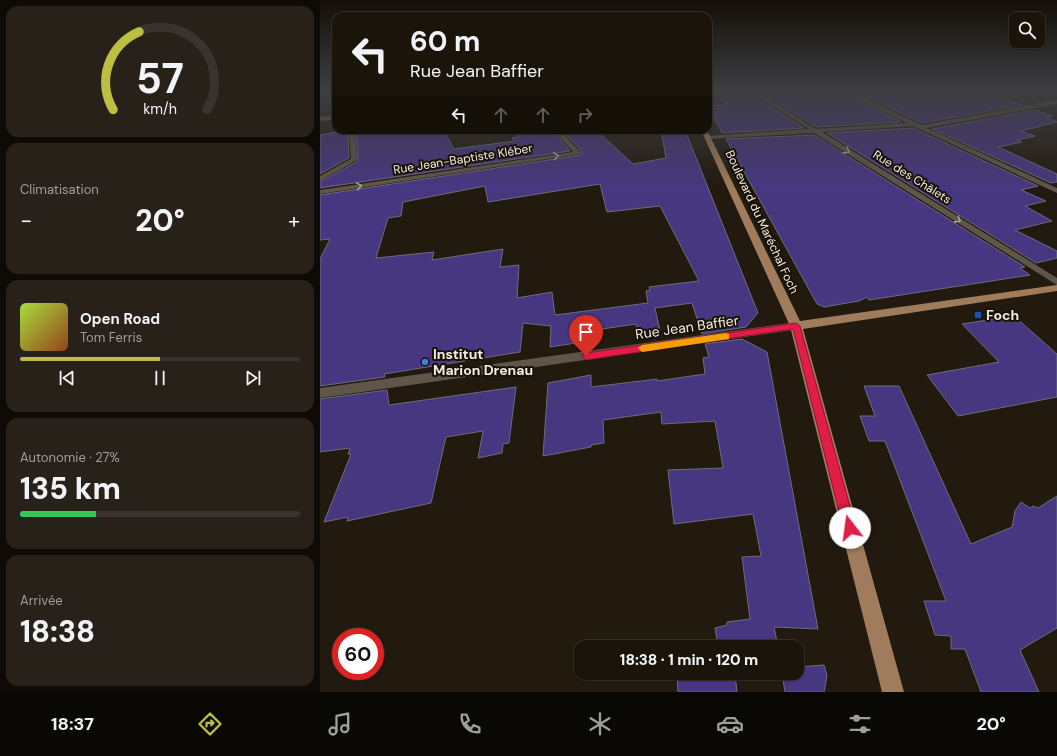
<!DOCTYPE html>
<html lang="fr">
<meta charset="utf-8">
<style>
:root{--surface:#1a140b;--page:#272119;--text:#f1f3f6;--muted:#9f9e9d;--line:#38332c;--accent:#bdbf43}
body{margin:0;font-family:"DM Sans",sans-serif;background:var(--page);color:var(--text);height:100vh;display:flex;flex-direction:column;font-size:15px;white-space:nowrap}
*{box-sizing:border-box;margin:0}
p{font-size:13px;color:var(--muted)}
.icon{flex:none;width:22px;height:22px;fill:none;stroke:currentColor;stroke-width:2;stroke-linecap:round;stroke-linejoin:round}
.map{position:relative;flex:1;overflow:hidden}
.sheet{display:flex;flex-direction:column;gap:6px;padding:6px;background:#0e0b06;width:320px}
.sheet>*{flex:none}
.hud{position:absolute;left:12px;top:12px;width:380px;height:122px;border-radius:12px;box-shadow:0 1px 3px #0004,0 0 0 1px var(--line);background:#1a140b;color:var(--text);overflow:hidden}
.fabs{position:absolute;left:689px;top:12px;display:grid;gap:8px}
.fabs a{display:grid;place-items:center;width:36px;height:36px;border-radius:8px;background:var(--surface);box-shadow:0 1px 3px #0004,0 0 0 1px var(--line);font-size:20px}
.speed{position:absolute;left:12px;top:628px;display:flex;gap:8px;font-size:20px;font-weight:700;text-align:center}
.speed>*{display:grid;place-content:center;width:52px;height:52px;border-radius:50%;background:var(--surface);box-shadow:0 1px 3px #0004,0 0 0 1px var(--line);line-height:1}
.speed .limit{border:6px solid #d22;background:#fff;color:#111}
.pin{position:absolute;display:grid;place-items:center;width:34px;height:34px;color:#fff;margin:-41px -17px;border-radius:50% 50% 50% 0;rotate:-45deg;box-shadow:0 0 4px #0007}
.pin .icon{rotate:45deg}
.me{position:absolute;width:44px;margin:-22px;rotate:345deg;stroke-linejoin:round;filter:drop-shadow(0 0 3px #0008)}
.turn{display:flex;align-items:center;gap:14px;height:84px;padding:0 12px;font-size:18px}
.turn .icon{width:52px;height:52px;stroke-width:2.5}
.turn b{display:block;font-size:28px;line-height:34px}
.lanes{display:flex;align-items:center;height:38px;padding:0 12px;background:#0003;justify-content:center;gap:20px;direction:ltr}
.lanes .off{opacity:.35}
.big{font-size:30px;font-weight:800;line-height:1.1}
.sheet .card{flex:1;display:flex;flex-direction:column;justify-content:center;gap:6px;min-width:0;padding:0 14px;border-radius:12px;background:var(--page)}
.sheet .dial{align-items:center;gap:0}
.dial svg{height:104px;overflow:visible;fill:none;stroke:var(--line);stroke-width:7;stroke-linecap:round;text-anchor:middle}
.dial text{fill:var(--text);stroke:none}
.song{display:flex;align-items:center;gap:12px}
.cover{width:48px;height:48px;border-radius:6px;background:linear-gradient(135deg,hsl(80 70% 55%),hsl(20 70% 35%))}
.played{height:4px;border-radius:2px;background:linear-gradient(90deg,var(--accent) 50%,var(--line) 50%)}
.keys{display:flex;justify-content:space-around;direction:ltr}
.heat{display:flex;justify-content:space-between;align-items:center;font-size:22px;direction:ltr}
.charge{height:6px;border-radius:3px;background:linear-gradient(90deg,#34c759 27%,var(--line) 0)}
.trip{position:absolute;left:254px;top:640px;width:230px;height:40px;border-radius:12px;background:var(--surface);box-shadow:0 1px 3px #0004,0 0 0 1px var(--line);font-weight:800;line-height:40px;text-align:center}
.menu{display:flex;height:64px;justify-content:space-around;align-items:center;background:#0a0804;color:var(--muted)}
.menu .icon{width:28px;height:28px}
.menu .selected{color:var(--accent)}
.menu b{font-size:18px;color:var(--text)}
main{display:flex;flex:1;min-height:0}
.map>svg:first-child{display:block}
.building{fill:#473781;stroke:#6d6c7c;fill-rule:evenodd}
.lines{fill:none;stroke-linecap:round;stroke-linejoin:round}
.street{fill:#605549;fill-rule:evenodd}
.secondary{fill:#605549;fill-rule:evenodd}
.primary{fill:#a17c5c;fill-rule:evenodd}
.oneway{stroke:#aaa197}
.route{fill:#e11d48;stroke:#92132f}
.slow{fill:#f59e0b}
.transit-dot{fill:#1a4fb4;stroke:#191106;stroke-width:1.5}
.shop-dot{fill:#3f7fe0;stroke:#191106;stroke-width:1.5}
.labels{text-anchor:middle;stroke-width:4;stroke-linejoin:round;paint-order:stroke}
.far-street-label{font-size:12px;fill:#f3ede5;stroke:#191106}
.poi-label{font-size:14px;font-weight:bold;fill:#f3ede5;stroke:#191106;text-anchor:start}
.street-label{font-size:14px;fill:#f3ede5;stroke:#191106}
</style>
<main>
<section class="sheet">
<div class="card dial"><svg viewBox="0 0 100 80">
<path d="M14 69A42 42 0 1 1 86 69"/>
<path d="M14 69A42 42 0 0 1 34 9" stroke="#bdbf43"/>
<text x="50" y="56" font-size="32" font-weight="700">57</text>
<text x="50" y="72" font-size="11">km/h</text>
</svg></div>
<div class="card"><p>Climatisation</p>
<div class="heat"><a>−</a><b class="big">20°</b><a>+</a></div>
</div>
<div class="card">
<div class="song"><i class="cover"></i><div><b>Open Road</b><p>Tom Ferris</p></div></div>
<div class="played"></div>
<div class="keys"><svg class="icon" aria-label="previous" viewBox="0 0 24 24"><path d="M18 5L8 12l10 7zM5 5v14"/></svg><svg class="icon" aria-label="pause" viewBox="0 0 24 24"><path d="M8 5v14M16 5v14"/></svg><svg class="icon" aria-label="next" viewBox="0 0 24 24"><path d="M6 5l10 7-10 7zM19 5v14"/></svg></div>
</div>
<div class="card"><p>Autonomie · 27%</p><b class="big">135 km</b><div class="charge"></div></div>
<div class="card"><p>Arrivée</p><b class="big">18:38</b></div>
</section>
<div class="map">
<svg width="737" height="692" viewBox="0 0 737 692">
<rect width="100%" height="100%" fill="#221a0f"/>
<g class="building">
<polygon points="474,91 521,91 581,122 496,127 445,95"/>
<polygon points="533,91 662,91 702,105 602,123"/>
<polygon points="434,96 484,128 402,133 388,106 407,105 400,98"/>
<polygon points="715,110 733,116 726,117 737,122 701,131 715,136 697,140 702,142 678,147 737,174 737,182 731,183 612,129"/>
<polygon points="593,128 718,186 701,190 726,201 705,206 732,221 695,230 737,251 737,258 716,263 507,133"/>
<polygon points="28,130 29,158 0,174 0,135"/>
<polygon points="36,130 123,130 134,149 195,141 192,138 198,137 193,130 233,130 250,151 0,188 0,182 38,161"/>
<path d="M242,130H276L313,164L346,158L341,130H365L438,313L426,327L382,334L372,303L335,308L340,331L319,334L316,324L255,333L256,343L230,347L231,326L203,323L200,352L64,374L65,377L0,386V259L10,239L0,240V195L261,155V151ZM280,184L287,212L340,206L379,281L329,287L330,290L326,291L328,303L235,315L232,292L197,298L199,265L180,267L183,249L112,260L114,252L56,258L68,218L81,216L83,202L165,186L168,202Z"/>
<polygon points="494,135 705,267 700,268 710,275 549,300 547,297 539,301 504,307 497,304 406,139"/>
<polygon points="694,316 737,354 737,397 638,416 607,375 679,362 642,324"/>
<polygon points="422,339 447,352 498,629 454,627 458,647 398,647 395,628 407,625 407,622 430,619 422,557 441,556 433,514 354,524 348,470 403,468 395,421 342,424 341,412 283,420 284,443 271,445 271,447 223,456 228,383 271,375 271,387 337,379 337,381 385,374 383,358 389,357 385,344"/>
<polygon points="544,386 579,386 651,544 692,527 695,511 701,502 710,508 713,506 718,508 737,496 737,628 700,650 719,692 661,692 645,649 631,649 631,636 615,635 604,601 626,601 565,441 549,441 540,416 555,416"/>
<polygon points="196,387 189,443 183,444 182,453 158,458 163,431 126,437 111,503 27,521 28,517 4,522 31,454 28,454 30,448 0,452 0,399 67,390 69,405"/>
<polygon points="504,665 507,676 504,692 465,692 462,673 477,673 477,667"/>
<polygon points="357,673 427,673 415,674 417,692 358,692"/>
</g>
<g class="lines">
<g class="street">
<polygon points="433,91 473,91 440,94 496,129 587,123 522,91 529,91 602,125 737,100 737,104 607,128 737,188 737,193 593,126 502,132 737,278 737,285 494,133 385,139 385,137 387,136 489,129 434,94 388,97 388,93"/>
<polygon points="16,115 16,119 0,121 0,117"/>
<polygon points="29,130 35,130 37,160 0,181 0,176 31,159"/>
<polygon points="234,130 240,130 260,152 260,154 0,194 0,190 253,152"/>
</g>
<polygon class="secondary" points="476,322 482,326 480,329 0,398 0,388"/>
<polygon class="primary" points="381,130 387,130 480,321 737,285 737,291 483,329 584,692 562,692 470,326"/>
</g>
<defs><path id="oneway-chevron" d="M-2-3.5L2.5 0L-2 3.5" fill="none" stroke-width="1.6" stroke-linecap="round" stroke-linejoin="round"/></defs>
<g class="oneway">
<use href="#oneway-chevron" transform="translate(527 151) rotate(32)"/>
<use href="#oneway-chevron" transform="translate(236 156) rotate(-8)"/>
<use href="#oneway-chevron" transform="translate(39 186) rotate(-9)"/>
<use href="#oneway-chevron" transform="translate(638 220) rotate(32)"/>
</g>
<linearGradient id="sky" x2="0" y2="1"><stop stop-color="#130e08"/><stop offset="0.48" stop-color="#3e3e42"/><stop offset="1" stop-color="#3e3e42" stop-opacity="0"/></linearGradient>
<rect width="737" height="188" fill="url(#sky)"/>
<polygon class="route" points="476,323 480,326 536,528 534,532 530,534 525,532 523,528 473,329 266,360 261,356 266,353"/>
<polygon class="slow" points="406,333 409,334 409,339 322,352 318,348 322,345"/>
<rect class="transit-dot" x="654" y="311" width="8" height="8" rx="2"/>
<circle class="shop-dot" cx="105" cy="362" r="4"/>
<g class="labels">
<g class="far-street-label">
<text transform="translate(143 159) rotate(-9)" y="4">Rue Jean-Baptiste Kléber</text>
<text transform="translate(592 177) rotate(32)" y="4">Rue des Châlets</text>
<text transform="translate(442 222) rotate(65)" y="4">Boulevard du Maréchal Foch</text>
</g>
<g class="poi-label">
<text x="666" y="320">Foch</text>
<text x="113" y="359">Institut<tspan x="113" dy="16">Marion Drenau</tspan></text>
</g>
<g class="street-label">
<text transform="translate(367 327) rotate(-8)" y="5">Rue Jean Baffier</text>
</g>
</g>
</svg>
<div class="fabs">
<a><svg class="icon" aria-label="search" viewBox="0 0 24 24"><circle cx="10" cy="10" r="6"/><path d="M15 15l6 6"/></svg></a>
</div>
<div class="speed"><div class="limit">60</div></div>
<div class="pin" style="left:266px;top:356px;background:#d93025"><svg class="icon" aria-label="arrive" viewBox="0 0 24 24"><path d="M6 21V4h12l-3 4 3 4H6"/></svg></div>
<svg class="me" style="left:530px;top:528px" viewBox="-20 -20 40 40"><circle r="19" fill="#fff"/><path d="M0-13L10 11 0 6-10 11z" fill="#e11d48"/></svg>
<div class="trip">18:38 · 1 min · 120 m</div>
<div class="hud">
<div class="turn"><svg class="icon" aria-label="left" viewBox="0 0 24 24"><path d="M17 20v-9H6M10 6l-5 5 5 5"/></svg><div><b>60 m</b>Rue Jean Baffier</div></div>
<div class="lanes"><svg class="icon" aria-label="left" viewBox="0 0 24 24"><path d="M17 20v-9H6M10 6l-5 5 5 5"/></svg><svg class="icon off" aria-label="ahead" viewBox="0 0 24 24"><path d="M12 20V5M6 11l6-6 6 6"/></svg><svg class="icon off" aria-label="ahead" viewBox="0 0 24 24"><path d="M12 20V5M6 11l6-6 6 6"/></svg><svg class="icon off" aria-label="right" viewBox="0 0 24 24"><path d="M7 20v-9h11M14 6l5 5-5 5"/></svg></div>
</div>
</div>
</main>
<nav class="menu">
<b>18:37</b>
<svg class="icon selected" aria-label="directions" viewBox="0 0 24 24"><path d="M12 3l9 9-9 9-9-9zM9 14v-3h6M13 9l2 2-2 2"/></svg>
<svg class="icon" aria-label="music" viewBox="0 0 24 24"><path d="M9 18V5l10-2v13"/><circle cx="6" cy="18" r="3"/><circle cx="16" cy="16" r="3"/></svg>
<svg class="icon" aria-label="phone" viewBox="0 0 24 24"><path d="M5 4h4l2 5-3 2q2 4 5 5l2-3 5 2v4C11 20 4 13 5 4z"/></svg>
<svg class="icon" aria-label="climate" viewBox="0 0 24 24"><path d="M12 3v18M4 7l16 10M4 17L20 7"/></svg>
<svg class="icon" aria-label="car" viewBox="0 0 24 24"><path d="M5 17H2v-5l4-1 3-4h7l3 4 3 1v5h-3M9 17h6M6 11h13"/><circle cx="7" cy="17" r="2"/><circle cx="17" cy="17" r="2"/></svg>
<svg class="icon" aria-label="filters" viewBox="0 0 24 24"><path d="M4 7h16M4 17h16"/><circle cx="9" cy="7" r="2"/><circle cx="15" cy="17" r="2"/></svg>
<b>20°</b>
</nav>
